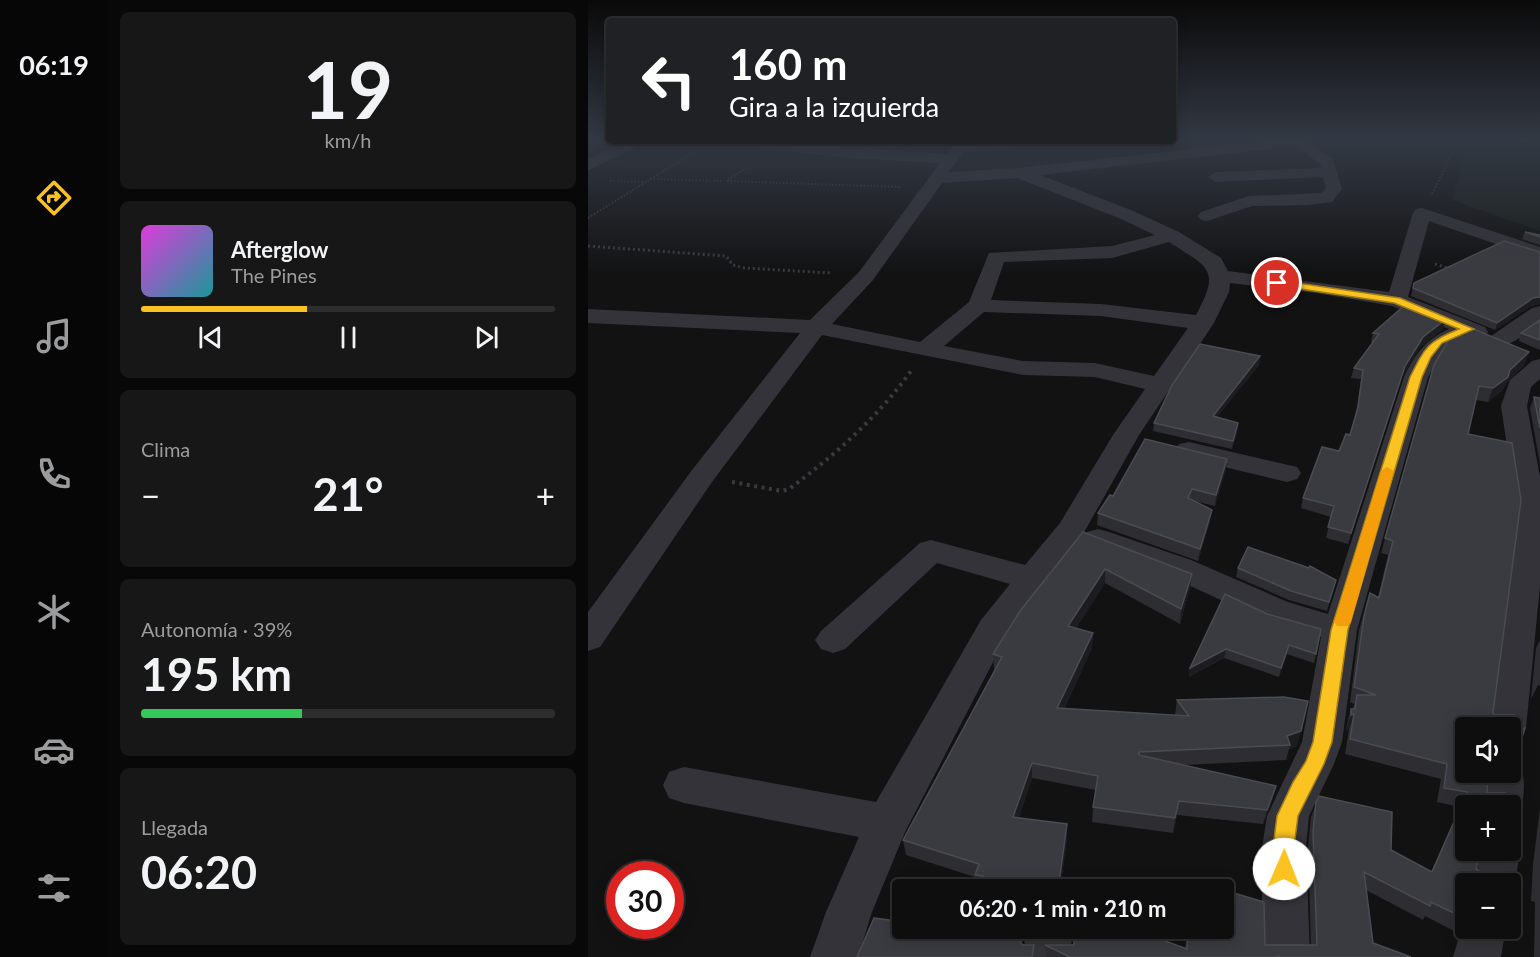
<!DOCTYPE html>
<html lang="es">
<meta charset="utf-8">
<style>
:root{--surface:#0e0e0e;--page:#171717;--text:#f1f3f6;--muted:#9b9c9e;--line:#2e2e2e;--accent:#fbc322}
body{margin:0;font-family:Lato,sans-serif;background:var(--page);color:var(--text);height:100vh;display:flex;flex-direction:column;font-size:22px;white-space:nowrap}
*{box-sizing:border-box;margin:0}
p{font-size:20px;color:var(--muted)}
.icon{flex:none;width:33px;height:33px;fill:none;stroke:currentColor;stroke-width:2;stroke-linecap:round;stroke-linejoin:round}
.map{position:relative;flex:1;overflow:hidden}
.panel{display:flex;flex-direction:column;gap:12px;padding:12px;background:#080808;width:480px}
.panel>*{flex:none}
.hud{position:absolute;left:18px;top:18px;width:570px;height:126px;border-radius:6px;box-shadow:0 3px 15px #0003,0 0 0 2px var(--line);background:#202124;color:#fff;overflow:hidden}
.fabs{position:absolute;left:867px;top:717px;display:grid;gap:12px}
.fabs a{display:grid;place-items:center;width:66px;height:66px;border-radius:6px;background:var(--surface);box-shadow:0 3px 15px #0003,0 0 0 2px var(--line);font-size:30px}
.speed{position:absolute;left:18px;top:861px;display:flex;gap:12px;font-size:30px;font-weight:700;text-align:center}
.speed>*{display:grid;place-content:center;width:78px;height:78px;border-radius:50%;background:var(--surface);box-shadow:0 3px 15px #0003,0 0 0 2px var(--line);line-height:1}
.speed .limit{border:9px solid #d22;background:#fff;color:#111}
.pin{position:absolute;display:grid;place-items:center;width:51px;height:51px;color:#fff;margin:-26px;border:3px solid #fff;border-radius:50%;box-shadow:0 2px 6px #0007}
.me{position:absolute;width:66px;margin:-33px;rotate:1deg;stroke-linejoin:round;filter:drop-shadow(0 0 4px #0008)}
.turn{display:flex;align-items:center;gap:21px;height:126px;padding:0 24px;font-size:27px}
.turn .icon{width:78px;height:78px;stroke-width:2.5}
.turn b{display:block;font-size:42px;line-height:51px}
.big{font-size:45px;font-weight:700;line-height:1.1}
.panel .card{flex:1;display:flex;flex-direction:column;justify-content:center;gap:9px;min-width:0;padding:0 21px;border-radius:9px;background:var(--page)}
.panel .dial{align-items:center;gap:0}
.dial b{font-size:78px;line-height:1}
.song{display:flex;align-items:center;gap:18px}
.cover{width:72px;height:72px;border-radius:9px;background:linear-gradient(135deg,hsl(300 70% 55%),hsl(180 70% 35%))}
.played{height:6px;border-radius:3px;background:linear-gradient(90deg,var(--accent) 40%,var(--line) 40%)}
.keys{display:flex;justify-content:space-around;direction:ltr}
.heat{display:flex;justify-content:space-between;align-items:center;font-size:33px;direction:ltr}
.charge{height:9px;border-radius:4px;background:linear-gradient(90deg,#34c759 39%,var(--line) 0)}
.trip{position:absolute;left:304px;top:879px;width:342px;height:60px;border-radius:6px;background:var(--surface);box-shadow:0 3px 15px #0003,0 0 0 2px var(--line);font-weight:700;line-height:60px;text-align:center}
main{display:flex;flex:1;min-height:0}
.dock{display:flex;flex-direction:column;width:108px;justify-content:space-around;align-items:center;background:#060606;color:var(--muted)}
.dock .icon{width:42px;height:42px}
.dock .on{color:var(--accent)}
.dock b{font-size:27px;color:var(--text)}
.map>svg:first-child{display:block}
.green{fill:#181e19}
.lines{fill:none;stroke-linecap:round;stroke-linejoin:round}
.path-far2{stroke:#393a40;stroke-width:2;stroke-dasharray:1.5 2;stroke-linecap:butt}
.path-far1{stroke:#393a40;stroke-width:3;stroke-dasharray:2 3;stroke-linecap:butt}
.path{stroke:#393a40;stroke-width:4;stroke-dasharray:3 4.5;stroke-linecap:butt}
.minor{fill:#333339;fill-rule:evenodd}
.wall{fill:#2e2e32}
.shaded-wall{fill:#1d1d20}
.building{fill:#3a3b40;stroke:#4a4c52;stroke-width:1.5}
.route{fill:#fbc322;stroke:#a37f16;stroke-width:1.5}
.slow{fill:#f59e0b}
</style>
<main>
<nav class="dock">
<b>06:19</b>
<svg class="icon on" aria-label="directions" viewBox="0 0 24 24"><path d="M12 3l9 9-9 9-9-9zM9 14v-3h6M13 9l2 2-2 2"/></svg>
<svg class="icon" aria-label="music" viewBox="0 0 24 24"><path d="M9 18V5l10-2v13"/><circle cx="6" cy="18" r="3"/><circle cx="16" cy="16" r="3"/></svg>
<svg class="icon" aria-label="phone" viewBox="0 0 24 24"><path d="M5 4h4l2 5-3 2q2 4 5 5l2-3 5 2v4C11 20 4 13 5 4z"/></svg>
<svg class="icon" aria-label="climate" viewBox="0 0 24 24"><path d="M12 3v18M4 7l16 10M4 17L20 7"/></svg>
<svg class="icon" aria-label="car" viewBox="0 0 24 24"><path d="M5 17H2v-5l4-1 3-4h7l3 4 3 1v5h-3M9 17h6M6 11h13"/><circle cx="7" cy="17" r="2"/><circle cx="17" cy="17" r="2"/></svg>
<svg class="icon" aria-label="filters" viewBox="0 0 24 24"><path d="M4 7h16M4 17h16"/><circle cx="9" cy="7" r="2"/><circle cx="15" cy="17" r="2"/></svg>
</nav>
<section class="panel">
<div class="card dial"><b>19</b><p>km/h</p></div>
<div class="card">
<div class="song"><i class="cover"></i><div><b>Afterglow</b><p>The Pines</p></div></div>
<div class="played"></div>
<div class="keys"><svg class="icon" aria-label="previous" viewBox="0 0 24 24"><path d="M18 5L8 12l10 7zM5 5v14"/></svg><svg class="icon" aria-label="pause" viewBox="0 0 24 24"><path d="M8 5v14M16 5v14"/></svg><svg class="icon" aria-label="next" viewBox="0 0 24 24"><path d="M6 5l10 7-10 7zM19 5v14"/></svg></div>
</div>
<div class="card"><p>Clima</p>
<div class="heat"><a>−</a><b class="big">21°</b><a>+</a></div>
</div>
<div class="card"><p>Autonomía · 39%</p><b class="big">195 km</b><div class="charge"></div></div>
<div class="card"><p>Llegada</p><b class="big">06:20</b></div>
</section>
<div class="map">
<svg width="952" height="957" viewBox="0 0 952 957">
<rect width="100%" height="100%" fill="#121213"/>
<polygon class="green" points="881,140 952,140 952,231 864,200"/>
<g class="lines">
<g class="path-far2">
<polyline points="62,179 136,181"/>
<polyline points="140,180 161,166"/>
<polyline points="22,181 56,182"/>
<polyline points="139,181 312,187"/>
<polyline points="844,194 871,140"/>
<polyline points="0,218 119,144"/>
</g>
<g class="path-far1">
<polyline points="0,246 138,256 145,265 156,268 244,273"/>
<polyline points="847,264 863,269"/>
</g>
<path class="path" d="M144,482L194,491L201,489C247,455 289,418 323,371"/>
<g class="minor">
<path d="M685,140H719L745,159L754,189L744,202L720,205L664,206L619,221L613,220L610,216L613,212L661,196L733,193L738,188L735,177L628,182L620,177L628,172L733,168L732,164L708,146L452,175L543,210L591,232L633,258L640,271L801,292L825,213L828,209L834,208L952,247V259L841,221L820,297L897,327L900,332L897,337L889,339L881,337L856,350L840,377L769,630L754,742L746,764L721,816L718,847L722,957H674V847L679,816L714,742L733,637L678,621L581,576L499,546L495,539L499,532L510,529L521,532L603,560L700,602L740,614L816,377C827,354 838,339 861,329L804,306L728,293L642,283L641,292L626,323L551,435L494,536L418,637L317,832L284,912L270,957H222L238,912L271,837L96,803L81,798L75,785L81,772L96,767L288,802L393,620L422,584L349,563L257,649L245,653L233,649L227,640L233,631L332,543L343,540L437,565L472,523L525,435L557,389L507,377L435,375L234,335L124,482L12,647L0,651V612L104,470L212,333L0,323V309L222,320L271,272L352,163L261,158L141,145L134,141H186L359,154L368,141H383L382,143L464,141L457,145L375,153L361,172L431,168ZM429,178L531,218L567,235L524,246L401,253L381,302L332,342L244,324L285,280L354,183ZM581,242C621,268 633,269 608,315L513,304L403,300L416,262L524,258ZM396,312L513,316L600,328L566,376L507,363L435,361L356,346Z"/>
<polygon points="39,141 58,141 56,144 0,170 0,159"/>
<path d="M952,306V323C937,333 921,350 903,346L900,341L903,336L944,308Z"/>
<polygon points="952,359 952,379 943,387 939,406 952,477 952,586 938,728 933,739 922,743 922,728 900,728 929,514 913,406 922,380 944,361"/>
<polygon points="601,442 709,467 713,473 709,479 699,482 591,456 587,450 591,444"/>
<path d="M922,757L930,759C939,778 937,800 929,819L922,822V806H893L896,772H922Z"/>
<polygon points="922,834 925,835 932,850 927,884 922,893 922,884 882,884 888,850 922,850"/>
<polygon points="878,914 878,928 918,928 913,957 865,957"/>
<polygon points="437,928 483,928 484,957 436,957"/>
</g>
</g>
<g class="wall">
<polygon points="937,232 952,235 952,245 934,239"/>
<polygon points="952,252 952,304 943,306 907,330 823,296 826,283"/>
<polygon points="952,320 952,350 931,341 933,333"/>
<polygon points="883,328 941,352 936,365 918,383 915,390 900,402 888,400 880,434 924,443 933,500 905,713 907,715 927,715 928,730 937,728 933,741 922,764 922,728 878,728 878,772 900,772 899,793 917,793 914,806 878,806 878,850 891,850 888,869 893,872 890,884 878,884 878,920 870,933 837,916 835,920 778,890 785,943 823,957 458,957 457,945 485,945 485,928 542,928 597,948 600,928 613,928 624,931 625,928 636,928 636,890 676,902 677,945 723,945 720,847 723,817 731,796 804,812 803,850 843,872 872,807 849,802 853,779 757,754 761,729 758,730 759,724 763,709 765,709 766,704 762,702 771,630 782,593 790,597 800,555 793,553 846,365 861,339"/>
<polygon points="855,329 832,347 814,376 760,544 738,538 743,517 713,508 715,498 762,435 768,414 773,379 763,378 766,368 785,343 783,342 785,333"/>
<polygon points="672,356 671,365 629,417 650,423 649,432 644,449 565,431 566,423"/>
<polygon points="946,397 952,398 952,465 942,408"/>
<polygon points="638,469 627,506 606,501 622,521 610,561 509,525 510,513 525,496"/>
<polygon points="495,532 604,574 602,588 592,624 517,583 488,628 505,633 504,648 476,709 587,715 589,700 709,746 701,749 698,760 594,765 684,801 675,824 589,815 585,833 504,822 505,807 508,790 444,778 431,817 479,839 472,890 389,890 387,877 318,855 315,840 407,670 406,669 405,654"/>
<polygon points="650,568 748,580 739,611 701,600 648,577"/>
<polygon points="637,594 728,654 726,663 699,654 691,677 636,658 601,677 602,668"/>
<polygon points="952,640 952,686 950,685 943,699 948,648"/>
<polygon points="952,808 952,957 946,957 947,902 943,901 945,864"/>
</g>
<g class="shaded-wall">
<polygon points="952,297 952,304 943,306 907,330 909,323 945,298"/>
<polygon points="857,320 855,329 832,347 814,376 760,544 817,366 835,337"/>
<polygon points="941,352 936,365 918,383 915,390 900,402 905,388"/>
<polygon points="672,356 671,365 624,424 625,416"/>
<polygon points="650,423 649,432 644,449 645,441"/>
<polygon points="639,459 638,469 627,506 628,495"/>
<polygon points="624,510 622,521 610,561 612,549"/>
<polygon points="517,569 517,583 480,641 480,626"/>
<polygon points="604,574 602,588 592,624 593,609"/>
<polygon points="505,633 504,648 469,723 469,708"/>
<polygon points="701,645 699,654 691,677 693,668"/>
<polygon points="638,649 636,658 601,677 602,668"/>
<polygon points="766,714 761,729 758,730 763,715"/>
<polygon points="713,731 709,746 701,749 702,745 699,736"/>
<polygon points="933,741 926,755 927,742"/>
<polygon points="444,763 444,778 426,831 425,817"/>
<polygon points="688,786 684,801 675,824 679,810"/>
<polygon points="591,801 589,815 585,833 587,818"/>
<polygon points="479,824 479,839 472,890 470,890"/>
<polygon points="433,928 435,928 434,957 433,943"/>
</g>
<g class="building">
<polygon points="937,232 952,235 952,237"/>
<polygon points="916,241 952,252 952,297 945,298 909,323 825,288 826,283"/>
<polygon points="818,304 857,320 835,337 817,366 763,533 740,527 746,506 715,498 734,447 751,451 758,434 762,435 770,407 775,370 766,368 791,334 785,333"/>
<polygon points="952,320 952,340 933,333"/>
<polygon points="883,328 941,352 922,370 920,377 905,388 891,386 880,434 924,443 933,500 905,713 907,715 927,715 928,730 937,728 933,741 927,742 928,755 922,755 922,728 878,728 878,772 900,772 899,793 917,793 914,806 878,806 878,850 891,850 888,869 893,872 890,884 878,884 878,919 843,902 842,906 776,872 785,943 823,957 692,957 690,956 690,957 482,957 457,945 486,945 486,928 542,928 599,949 600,928 613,928 625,931 626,928 636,928 636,890 676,902 677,945 729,945 725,832 728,802 731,796 804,812 803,850 844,872 879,792 856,788 859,764 762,739 766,714 763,715 763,709 767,709 769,695 788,695 766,687 776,616 782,593 791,598 805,541 797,538 846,365 861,339"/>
<polygon points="612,344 672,356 625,416 650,423 645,441 566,423 584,385"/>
<polygon points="946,397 952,398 952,428"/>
<polygon points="557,439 639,459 628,495 604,489 600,498 624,510 612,549 510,513 522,495 525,496"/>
<polygon points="495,532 604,574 593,609 517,569 480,626 505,633 469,708 601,716 589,700 696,697 720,701 713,731 699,736 702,745 551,752 551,755 688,786 679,810 591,801 587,818 505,807 510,776 444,763 425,817 479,824 470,890 390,890 395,876 387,875 391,864 315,840 414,657 405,654 432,611"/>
<polygon points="660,547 721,568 722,566 748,580 741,602 703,591 650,568"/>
<polygon points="637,594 679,614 733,629 728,654 701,645 693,668 638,649 602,668"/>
<polygon points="286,918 315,922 315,928 354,928 374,932 375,928 433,928 433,943 435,945 446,945 444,957 269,957"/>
</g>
<linearGradient id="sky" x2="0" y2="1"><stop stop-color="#0a0a0a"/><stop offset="0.51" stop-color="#333944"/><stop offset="1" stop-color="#333944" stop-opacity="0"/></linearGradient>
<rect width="952" height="274" fill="url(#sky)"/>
<path class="route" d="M689,280L812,298L886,329L854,343L843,357L834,377L760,630L744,742L736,764L710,816L706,847L707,869L704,876L696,879L689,876L686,869L685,847L689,816L705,782L718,761L725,742L743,630L822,377C837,347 840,341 871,329L806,303L686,285L684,283Z"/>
<polygon class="slow" points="799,467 806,471 763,622 760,626 749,626 746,622 793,471"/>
</svg>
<div class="fabs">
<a><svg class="icon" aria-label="sound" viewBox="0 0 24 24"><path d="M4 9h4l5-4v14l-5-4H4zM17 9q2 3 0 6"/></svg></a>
<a>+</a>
<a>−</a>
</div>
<div class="speed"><div class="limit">30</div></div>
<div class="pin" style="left:689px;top:283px;background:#d93025"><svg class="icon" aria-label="arrive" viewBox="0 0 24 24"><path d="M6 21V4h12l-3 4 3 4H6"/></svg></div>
<svg class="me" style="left:696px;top:869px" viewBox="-20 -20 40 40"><circle r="19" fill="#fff"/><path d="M0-13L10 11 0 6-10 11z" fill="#fbc322"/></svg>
<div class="trip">06:20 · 1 min · 210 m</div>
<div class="hud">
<div class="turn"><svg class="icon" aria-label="left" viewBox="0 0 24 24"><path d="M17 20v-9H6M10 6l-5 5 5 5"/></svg><div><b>160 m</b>Gira a la izquierda</div></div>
</div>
</div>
</main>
